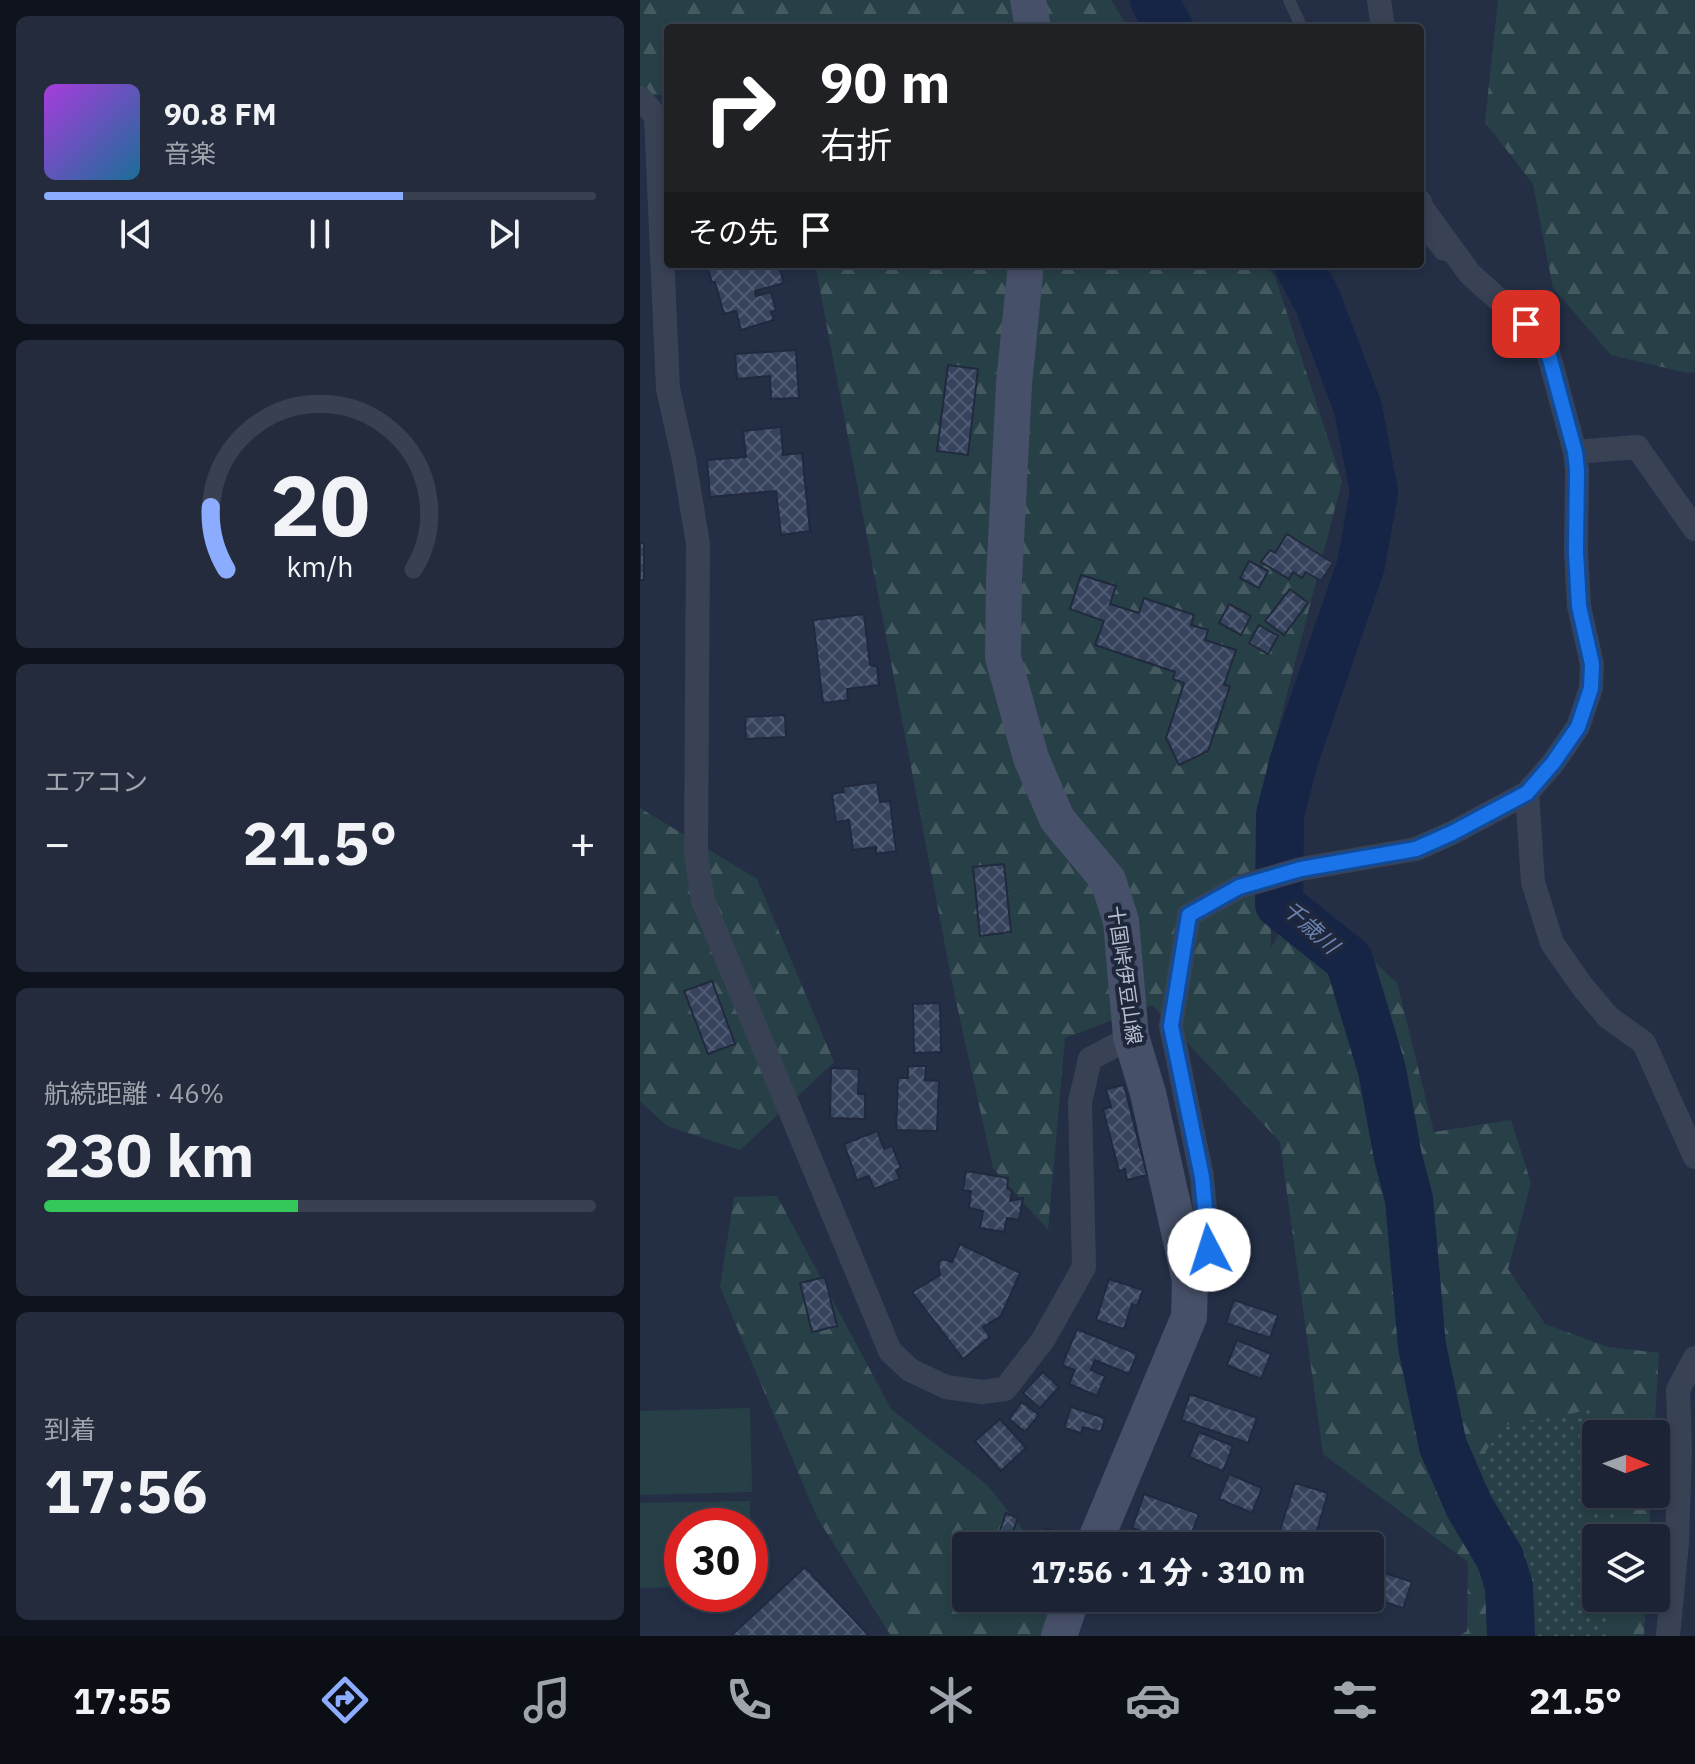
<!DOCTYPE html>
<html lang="ja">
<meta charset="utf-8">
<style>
:root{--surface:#1b2334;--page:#242b3c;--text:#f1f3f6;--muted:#a0a4ac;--line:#39404f;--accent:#8cacff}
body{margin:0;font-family:"IBM Plex Sans","Noto Sans JP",sans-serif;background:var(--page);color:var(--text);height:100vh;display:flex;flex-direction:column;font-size:30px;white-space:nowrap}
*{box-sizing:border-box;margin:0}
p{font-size:26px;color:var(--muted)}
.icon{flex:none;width:44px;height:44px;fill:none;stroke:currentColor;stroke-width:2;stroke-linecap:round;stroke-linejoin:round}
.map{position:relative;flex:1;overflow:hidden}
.details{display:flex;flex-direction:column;gap:16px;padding:16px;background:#0f131d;width:640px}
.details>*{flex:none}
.guide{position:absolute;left:24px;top:24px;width:760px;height:244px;border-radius:8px;box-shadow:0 4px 12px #0003,0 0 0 2px var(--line);background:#202124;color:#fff;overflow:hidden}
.needle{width:52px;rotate:91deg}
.fabs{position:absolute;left:942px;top:1420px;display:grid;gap:16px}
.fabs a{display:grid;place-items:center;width:88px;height:88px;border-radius:8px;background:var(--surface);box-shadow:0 4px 12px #0003,0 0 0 2px var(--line);font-size:40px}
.speed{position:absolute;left:24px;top:1508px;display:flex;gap:16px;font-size:40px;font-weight:700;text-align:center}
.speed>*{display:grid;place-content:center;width:104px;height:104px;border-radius:50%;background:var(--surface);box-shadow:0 4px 12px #0003,0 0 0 2px var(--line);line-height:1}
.speed .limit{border:12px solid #d22;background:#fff;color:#111}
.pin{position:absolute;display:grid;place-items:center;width:68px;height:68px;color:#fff;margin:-34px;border-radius:16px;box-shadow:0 4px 12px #0006}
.me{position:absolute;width:88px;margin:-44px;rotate:355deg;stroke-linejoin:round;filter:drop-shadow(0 0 6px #0008)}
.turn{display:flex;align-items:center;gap:28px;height:168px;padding:0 24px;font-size:36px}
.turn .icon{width:104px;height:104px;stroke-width:2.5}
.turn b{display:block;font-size:56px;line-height:68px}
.then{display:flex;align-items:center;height:76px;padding:0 24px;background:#0003;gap:16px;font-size:30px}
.big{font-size:60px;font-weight:800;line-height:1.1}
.details .tile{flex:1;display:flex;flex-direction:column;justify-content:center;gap:12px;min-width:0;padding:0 28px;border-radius:12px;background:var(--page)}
.details .dial{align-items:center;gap:0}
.dial svg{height:208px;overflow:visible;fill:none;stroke:var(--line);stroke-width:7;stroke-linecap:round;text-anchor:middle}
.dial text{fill:var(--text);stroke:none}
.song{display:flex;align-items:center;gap:24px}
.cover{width:96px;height:96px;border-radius:12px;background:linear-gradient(135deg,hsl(280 70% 55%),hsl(200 70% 35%))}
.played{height:8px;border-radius:4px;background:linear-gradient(90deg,var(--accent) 65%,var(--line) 65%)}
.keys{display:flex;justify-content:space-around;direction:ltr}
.heat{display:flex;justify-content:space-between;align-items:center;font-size:44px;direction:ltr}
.charge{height:12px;border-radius:6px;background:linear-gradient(90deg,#34c759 46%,var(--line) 0)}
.trip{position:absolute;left:312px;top:1532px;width:432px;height:80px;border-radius:8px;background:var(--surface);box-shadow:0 4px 12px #0003,0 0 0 2px var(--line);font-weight:800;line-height:80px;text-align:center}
.tabs{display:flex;height:128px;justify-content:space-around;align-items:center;background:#0b0e15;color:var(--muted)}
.tabs .icon{width:56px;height:56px}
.tabs .selected{color:var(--accent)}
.tabs b{font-size:36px;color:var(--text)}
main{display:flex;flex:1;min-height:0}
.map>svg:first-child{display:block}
.forest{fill:url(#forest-firs)}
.park{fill:url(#park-dots)}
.garden{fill:#274047}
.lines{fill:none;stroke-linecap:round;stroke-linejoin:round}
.river{stroke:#162446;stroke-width:48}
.building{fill:url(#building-cross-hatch);stroke:#20293d;stroke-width:2}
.service{stroke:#394255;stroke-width:12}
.minor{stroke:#394255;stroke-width:24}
.secondary{stroke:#475069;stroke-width:36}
.route-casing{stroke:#114b97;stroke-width:20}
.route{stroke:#1a73e8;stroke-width:14}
.labels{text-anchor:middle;stroke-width:8;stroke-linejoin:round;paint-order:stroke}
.street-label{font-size:20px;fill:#b7bece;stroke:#1e273b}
.water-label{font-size:22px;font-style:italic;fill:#6d83b1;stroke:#1e273b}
</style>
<main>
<section class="details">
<div class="tile">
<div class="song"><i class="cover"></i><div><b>90.8 FM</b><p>音楽</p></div></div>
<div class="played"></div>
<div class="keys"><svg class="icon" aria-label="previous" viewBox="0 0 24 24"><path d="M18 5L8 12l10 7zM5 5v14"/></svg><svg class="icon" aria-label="pause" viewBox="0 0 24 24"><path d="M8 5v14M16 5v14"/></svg><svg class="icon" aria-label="next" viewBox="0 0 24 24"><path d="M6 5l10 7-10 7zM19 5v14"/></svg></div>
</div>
<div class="tile dial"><svg viewBox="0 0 100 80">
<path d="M14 69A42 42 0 1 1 86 69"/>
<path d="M14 69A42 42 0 0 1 8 45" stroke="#8cacff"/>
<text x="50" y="56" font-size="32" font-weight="700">20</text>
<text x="50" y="72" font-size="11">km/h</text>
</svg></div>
<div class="tile"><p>エアコン</p>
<div class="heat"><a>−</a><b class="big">21.5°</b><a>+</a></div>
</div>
<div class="tile"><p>航続距離 · 46%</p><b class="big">230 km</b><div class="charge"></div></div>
<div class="tile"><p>到着</p><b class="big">17:56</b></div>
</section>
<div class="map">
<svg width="1055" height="1636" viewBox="0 0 1055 1636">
<defs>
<pattern id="forest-firs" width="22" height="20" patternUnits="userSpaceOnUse" patternTransform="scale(2)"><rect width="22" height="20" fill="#274047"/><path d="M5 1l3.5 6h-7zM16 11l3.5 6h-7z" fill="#445a60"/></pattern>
<pattern id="park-dots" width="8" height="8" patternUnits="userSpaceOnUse" patternTransform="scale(2)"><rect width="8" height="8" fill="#274047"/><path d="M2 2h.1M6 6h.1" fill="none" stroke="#445a60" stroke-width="1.8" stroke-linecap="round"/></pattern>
<pattern id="building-cross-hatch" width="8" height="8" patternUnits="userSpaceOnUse" patternTransform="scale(2)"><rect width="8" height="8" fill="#36435d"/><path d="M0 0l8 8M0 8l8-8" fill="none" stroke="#515c73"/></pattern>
</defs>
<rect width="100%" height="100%" fill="#242f46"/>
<g class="forest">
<polygon points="0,0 471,0 488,28 28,28 28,95 0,96"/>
<polygon points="858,0 1055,0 1055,372 1047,373 971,355 913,288 893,184 845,122"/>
<polygon points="175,264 627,264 636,280 702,481 630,760 631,948 662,894 757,983 794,1132 871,1120 891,1183 868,1269 905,1324 968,1347 1019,1353 1014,1434 956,1434 956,1494 1011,1494 1009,1538 956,1538 956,1598 1006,1598 1004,1636 819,1636 827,1631 828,1562 683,1454 640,1142 512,1005 425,1038 408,1230 353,1168 314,992"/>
<polygon points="0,808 117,879 194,1062 100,1150 27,1126 0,1101"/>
<polygon points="137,1196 251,1409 347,1485 396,1546 326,1546 326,1598 424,1598 410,1636 251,1636 177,1517 80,1287 94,1197"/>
</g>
<polygon class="park" points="954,1409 975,1434 956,1434 956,1494 984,1494 979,1538 956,1538 956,1598 973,1598 969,1636 871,1636 869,1586 860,1558 837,1519 840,1458 866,1425"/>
<g class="garden">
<polygon points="110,1408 112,1492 0,1495 0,1411"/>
<polygon points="110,1501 112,1585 110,1585 110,1526 42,1526 42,1587 0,1588 0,1503"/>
</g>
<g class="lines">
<g class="river">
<polyline points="514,0 529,28"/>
<polyline points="658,264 678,302 718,408 734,492 721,565 654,760 640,815 639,904 709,960 742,1070 758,1157 769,1199 782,1346 803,1446 829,1506 860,1558 869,1586 871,1636"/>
</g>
</g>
<g class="building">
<polygon points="66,264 138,264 144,283 115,291 116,296 131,292 136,310 131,312 134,320 101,330 96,311 84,314 75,282 72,282"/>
<polygon points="156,350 159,398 131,399 130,376 97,379 95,354"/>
<polygon points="308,365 338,369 328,455 297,451"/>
<polygon points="141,427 143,455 162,453 170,531 141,535 136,491 70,497 67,460 106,457 103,431"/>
<polygon points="647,534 693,563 681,581 666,572 662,578 653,572 649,579 621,562 630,550 635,553"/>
<rect x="0" y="543" width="4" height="37"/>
<polygon points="609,561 628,571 619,588 600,578"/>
<polygon points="441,575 476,586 470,604 499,613 504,598 554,615 551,625 568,630 565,640 596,650 584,685 590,686 568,751 539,765 526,738 544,683 533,679 535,672 455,645 464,621 430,609"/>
<polygon points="650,589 668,603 644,635 625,621"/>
<polygon points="589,604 611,616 601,635 579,623"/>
<polygon points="224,614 230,665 237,667 239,685 207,689 208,700 183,703 173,620"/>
<polygon points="619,625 638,636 628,654 609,643"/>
<polygon points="145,715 146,737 106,739 105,717"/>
<polygon points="237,782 240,802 250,801 256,851 236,854 236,847 213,850 209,820 196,822 192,794 204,792 203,787"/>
<polygon points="364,864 371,932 340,936 333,867"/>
<polygon points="72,981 95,1044 68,1054 44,991"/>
<polygon points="300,1003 301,1052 274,1053 273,1004"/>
<polygon points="268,1066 286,1066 285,1080 299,1081 297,1131 256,1130 258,1078 268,1078"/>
<polygon points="191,1068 219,1069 218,1094 225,1094 225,1119 190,1118"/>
<polygon points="484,1085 507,1175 487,1180 485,1169 479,1171 463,1109 471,1107 466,1089"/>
<polygon points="237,1131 244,1149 252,1146 261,1168 256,1170 260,1179 234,1189 229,1176 217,1180 204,1144"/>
<polygon points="326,1171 368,1178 367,1188 372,1191 370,1201 383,1198 379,1220 367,1218 364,1232 340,1228 343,1211 329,1208 331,1191 323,1190"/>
<polygon points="320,1244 380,1273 361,1316 343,1327 350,1337 323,1359 272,1292 300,1275 298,1263 303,1259 312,1262"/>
<polygon points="185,1277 197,1326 172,1332 160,1283"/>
<polygon points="469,1279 503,1290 497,1306 492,1304 484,1329 456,1320"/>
<polygon points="594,1300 638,1315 630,1338 586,1323"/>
<polygon points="437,1329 497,1354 489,1374 455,1360 451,1370 465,1376 457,1396 429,1384 435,1370 422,1365"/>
<polygon points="597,1340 631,1354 621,1379 587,1365"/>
<polygon points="403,1372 419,1387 400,1408 383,1393"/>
<polygon points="550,1394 617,1418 608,1443 541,1420"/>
<polygon points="382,1402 399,1415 385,1432 369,1419"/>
<polygon points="431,1407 465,1418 461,1432 443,1427 441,1433 424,1428"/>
<polygon points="360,1419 386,1448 361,1471 335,1441"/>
<polygon points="559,1432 593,1446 583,1471 549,1457"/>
<polygon points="589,1474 622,1488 612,1513 579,1499"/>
<polygon points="655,1483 688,1493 673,1544 639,1533"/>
<polygon points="504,1494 559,1514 547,1546 541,1546 492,1528"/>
<polygon points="366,1513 378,1518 371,1537 359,1533"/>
<polygon points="407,1529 428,1537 425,1546 401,1546"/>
<polygon points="386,1532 396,1535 393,1546 381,1546"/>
<polygon points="165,1567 229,1636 91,1636"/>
<polygon points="730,1568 772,1582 763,1608 730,1597"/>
<polygon points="540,1598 573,1598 571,1607"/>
<polygon points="636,1598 665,1598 659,1614 633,1604"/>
</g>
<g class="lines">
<g class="service">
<polyline points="649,0 662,28"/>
<polyline points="780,228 801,254 815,258"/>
</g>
<g class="minor">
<polyline points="739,0 743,28"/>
<polyline points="0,98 16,116 28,389 44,460 58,544 56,854 63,901 250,1351 270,1370 306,1387 342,1392 365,1389 403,1340 444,1267 440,1102 450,1059 491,1037"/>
<polyline points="935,452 997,447 1055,529"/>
<polyline points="887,793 893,882 912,943 942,986 968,1017 1004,1043 1055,1157"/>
<polyline points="550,1281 571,1274 562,1177 531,1026 549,915 599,887 661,869 776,849 812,833 887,793 913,763 938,727 951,688 952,664 939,606 936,552 937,470 935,452 905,341 830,274 782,208 780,202"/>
<polyline points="1028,1636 1037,1542 1040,1449 1038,1390 1055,1358"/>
</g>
<g class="secondary">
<polyline points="388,0 393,28"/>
<polyline points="386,264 374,384 364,580 363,657 391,758 417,819 468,880 481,921 491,1037 508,1093 550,1281 549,1317 453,1546"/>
<polyline points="419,1636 432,1598"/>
</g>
</g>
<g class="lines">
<defs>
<polyline id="route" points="569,1250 562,1177 531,1026 549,915 599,887 661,869 776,849 812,833 887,793 913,763 938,727 951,688 952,664 939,606 936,552 937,470 935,452 905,341 886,324"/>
</defs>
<use href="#route" class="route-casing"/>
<use href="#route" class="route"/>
</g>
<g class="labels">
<g class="street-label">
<text transform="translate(485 975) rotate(82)" y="7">十国峠伊豆山線</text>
</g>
<g class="water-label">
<text transform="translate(671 927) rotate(42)" y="8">千歳川</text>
</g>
</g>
</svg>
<div class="fabs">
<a><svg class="needle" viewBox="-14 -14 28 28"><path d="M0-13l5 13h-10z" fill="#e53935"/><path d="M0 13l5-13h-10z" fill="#a0a4ac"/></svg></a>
<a><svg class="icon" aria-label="layers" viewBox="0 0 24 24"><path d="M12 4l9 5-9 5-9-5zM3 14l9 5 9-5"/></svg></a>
</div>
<div class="speed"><div class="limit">30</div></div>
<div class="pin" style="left:886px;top:324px;background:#d93025"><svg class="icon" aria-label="arrive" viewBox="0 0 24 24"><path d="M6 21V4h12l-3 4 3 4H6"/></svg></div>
<svg class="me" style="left:569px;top:1250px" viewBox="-20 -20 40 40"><circle r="19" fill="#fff"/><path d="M0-13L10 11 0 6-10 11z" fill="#1a73e8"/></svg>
<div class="trip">17:56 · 1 分 · 310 m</div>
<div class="guide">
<div class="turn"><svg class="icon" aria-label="right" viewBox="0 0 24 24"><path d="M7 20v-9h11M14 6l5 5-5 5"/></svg><div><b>90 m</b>右折</div></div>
<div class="then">その先<svg class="icon" aria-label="arrive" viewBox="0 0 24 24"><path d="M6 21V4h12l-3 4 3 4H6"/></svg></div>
</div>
</div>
</main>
<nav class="tabs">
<b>17:55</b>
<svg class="icon selected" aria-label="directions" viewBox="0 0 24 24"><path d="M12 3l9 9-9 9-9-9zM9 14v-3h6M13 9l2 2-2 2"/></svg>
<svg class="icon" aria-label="music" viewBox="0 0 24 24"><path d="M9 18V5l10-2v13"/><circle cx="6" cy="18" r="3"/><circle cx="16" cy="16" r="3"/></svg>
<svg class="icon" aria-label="phone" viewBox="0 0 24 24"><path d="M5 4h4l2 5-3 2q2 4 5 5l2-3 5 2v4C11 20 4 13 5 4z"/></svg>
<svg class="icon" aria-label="climate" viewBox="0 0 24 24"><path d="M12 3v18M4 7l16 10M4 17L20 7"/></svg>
<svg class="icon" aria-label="car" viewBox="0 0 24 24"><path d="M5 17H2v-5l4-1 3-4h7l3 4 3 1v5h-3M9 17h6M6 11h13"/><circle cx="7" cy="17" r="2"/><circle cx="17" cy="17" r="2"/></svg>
<svg class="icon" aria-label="filters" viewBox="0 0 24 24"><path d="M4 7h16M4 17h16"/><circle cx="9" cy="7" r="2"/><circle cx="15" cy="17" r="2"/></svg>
<b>21.5°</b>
</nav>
